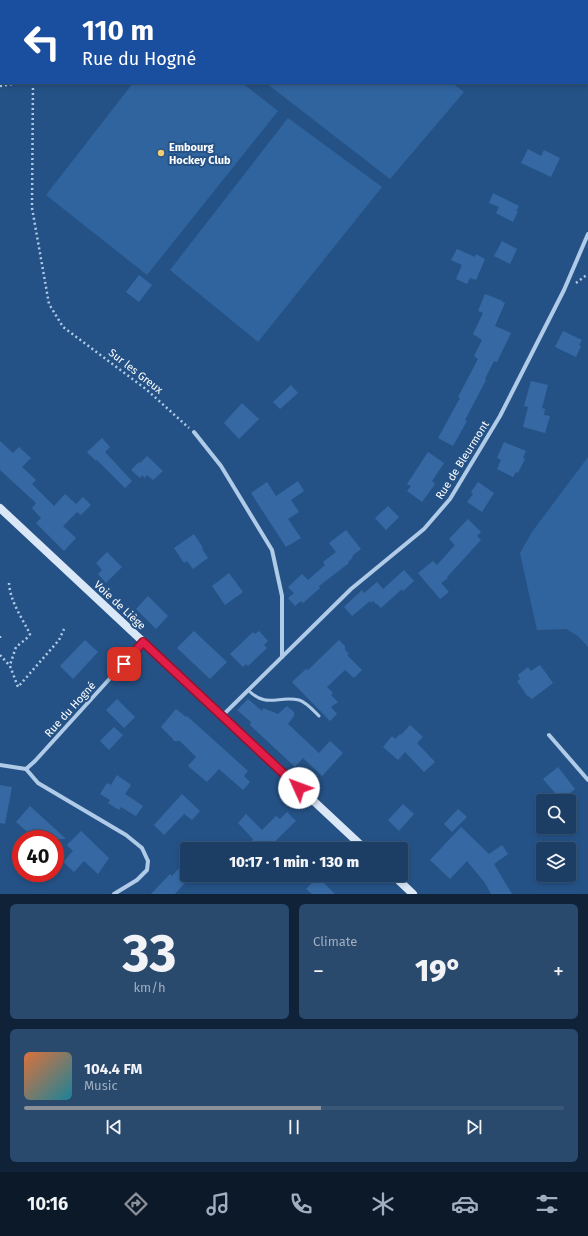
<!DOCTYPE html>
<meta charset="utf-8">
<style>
:root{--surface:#1c3e64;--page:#29496d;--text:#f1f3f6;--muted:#a0aebf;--line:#3a5778;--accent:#8c9099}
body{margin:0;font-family:"Fira Sans",sans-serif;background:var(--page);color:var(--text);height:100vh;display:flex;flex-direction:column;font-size:15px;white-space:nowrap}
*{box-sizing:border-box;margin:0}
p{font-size:13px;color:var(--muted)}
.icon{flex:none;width:22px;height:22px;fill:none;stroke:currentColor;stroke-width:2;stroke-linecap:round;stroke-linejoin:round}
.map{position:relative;height:894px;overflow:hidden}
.panel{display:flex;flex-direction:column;gap:10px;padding:10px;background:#0f2237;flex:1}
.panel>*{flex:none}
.guide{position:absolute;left:0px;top:0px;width:588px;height:84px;box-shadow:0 2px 6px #0003,0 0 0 1px var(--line);background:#1a4fa0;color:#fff;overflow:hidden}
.fabs{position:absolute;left:536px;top:794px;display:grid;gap:8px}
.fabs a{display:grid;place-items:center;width:40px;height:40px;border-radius:4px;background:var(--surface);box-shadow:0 2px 6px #0003,0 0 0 1px var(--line);font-size:20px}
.speed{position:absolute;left:12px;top:830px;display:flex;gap:8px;font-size:20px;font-weight:700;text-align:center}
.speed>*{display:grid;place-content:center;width:52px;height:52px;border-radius:50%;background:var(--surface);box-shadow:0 2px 6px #0003,0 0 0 1px var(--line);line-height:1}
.speed .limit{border:6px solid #d22;background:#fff;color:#111}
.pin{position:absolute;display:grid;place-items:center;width:34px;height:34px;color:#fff;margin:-17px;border-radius:8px;box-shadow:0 2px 6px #0006}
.me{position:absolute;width:44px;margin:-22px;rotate:313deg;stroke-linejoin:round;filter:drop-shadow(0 0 3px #0008)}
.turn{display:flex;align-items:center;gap:14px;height:84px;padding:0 16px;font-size:18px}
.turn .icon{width:52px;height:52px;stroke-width:2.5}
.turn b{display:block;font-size:28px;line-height:34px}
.big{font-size:30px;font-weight:800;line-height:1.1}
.panel .widget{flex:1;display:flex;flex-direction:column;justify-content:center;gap:6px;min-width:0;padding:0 14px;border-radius:6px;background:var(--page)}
.panel .dial{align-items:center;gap:0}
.dial b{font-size:52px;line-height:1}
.song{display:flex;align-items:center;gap:12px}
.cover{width:48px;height:48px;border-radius:6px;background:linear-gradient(135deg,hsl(20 70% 55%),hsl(190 70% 35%))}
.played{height:4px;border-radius:2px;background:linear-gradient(90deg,var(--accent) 55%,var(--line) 55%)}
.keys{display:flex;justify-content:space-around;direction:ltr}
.heat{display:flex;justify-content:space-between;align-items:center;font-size:22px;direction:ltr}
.panel .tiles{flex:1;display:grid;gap:10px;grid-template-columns:1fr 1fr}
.widget:last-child{grid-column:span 2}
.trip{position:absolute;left:180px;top:842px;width:228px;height:40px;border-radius:4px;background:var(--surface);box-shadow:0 2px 6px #0003,0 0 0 1px var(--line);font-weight:800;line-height:40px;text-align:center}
.dock{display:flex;height:64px;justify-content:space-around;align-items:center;background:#0b1928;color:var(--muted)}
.dock .icon{width:28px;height:28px}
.dock .active{color:var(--accent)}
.dock b{font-size:18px;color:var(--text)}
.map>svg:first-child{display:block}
.green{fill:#30649e}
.building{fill:#3669a3}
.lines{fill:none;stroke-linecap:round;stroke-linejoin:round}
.path{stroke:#b0cbe8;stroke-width:2.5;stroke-dasharray:2 3;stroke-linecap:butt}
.lane{stroke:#b0cbe8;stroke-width:3}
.street{stroke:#b0cbe8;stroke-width:4}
.secondary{stroke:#dae7f7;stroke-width:8}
.route-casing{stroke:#92132f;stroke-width:10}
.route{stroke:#e11d48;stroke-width:7}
.poi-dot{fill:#f2cb75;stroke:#255286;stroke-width:1.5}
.labels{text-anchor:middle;stroke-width:4;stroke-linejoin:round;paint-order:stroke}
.poi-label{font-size:11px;font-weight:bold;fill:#fff;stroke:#255286;text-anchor:start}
.street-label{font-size:11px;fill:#fff;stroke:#255286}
</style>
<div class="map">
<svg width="588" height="894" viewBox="0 0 588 894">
<rect width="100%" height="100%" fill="#255286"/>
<g class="green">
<polygon points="133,83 242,83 278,111 147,275 46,195"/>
<polygon points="266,83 452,83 464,92 390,179"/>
<polygon points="288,118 382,187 258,342 170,270"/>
<polygon points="588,457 588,647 578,636 566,629 537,630 520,553 532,532"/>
</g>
<g class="building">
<polygon points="528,149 541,156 544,150 560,158 551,177 521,163"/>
<polygon points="493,193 519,206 516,211 518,211 513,222 496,213 499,207 489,203"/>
<polygon points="502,241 517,249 510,264 494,256"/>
<polygon points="457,249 475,257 476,254 485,259 476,280 470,278 467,284 456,279 462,265 451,260"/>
<polygon points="139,275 152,285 139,302 126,292"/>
<polygon points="485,294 503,301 502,302 505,303 495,326 511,333 497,362 494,361 485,379 486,380 465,420 467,421 453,446 438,438 460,398 458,397 478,359 474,356 482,340 473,334 483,313 478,311"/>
<polygon points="563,331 582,340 579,345 581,346 576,357 555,347"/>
<polygon points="531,381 548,385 542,408 545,409 544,415 550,416 545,433 523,427 528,407 524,406"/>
<polygon points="291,385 298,393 280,409 273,402"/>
<polygon points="242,403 259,419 239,439 224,423"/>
<polygon points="102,438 110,447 105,452 132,481 125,488 97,460 96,461 87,452"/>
<polygon points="0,441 13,453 19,447 31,458 22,467 36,480 32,484 54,506 65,494 76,504 83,497 91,505 81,515 77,512 63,526 76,538 64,551 36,523 41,518 32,508 36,503 0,470"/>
<polygon points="504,442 526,451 523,458 525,459 518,473 516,472 513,477 497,469 501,460 497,458"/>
<polygon points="428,452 444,463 432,481 435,484 422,502 407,491 411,486 407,484"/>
<polygon points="147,456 163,471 153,480 147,475 145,478 142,475 140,478 131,470 139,462 140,463"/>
<polygon points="298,481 304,491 291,500 299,512 288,519 301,538 286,547 251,493 267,482 276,496"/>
<polygon points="478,482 494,493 482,512 467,502 473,494 471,492"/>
<polygon points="388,506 399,517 386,530 375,518"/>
<polygon points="468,519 481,532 477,536 481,540 447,577 448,578 441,583 449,592 440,599 418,573 433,561 437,565 455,545 449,539"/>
<polygon points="346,530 361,549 352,556 353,557 348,562 349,563 319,586 320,588 303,603 301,601 295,606 288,598 294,593 288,587 302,574 308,580 325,565 323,562 336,552 329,543"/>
<polygon points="194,534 203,548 202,549 208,558 193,569 187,561 184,563 174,548"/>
<polygon points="107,552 122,567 106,583 98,574 102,570 96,563"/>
<polygon points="404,570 414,581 403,591 402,589 381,608 377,604 376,604 373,601 371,603 370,601 352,616 344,607 362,590 364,593 377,582 383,589"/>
<polygon points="229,573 243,592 225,605 212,586"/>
<polygon points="148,596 168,616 156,629 136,609"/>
<polygon points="194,631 227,662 210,679 177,648"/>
<polygon points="259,631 268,641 264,645 267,648 248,666 246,664 243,667 230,654 253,632 255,634"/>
<polygon points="85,640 98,652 73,679 60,666"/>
<polygon points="339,640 345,646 345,650 349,654 347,655 362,670 354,678 345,670 327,687 333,693 331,695 338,702 331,707 337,714 330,721 292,682 306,669 308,670"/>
<polygon points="540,665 553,683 532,699 529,696 528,697 517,681 520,679 518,675 528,667 531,671"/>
<polygon points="117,699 135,717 124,728 106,710"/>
<polygon points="248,699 262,711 263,708 278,714 287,706 294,712 294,716 288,724 319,753 330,741 343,753 322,776 303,758 295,767 250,725 251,722 237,710"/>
<polygon points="176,709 186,717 187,716 248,771 244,776 250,782 243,790 219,769 207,782 188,766 196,757 180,741 174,741 172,738 161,727"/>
<polygon points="410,725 423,737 417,743 435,762 424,772 405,752 398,760 383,747 392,736 395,739 400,734 401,735"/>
<polygon points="114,727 123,735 109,750 100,741"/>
<polygon points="558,767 575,789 561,800 543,779"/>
<polygon points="117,775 131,785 125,794 143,806 136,816 121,807 119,810 108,803 110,800 100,794 107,783 111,785"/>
<polygon points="0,785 12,787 5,824 0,823"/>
<polygon points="182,794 200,811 192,820 184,814 164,835 154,825"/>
<polygon points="403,804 414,814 399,831 388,820"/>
<polygon points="30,806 66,839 35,839 16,822"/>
<polygon points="458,809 467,817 452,832 444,824"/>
<polygon points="287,812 296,821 267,849 260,849 252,841 253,839 238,823 246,814 262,830 276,816 280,819"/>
<polygon points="461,827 489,854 502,845 508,854 494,864 512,894 491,894 485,883 467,861 450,879 430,860"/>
<polygon points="81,831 109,858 98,874 84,861 74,872 63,862 73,851 67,845"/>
<polygon points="181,866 187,873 187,875 191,876 175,894 151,894 170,874 172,876"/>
<polygon points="318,877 335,894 312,894 306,889"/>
</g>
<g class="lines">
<g class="path">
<polyline points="26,0 26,1"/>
<polyline points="33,83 32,208 49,304 63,327 147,390 189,428"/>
<polyline points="0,86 19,83"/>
<polyline points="576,283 588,274"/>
<path d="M9,583C10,601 22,618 30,634L26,639L16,647L10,665"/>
<polyline points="0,636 0,640"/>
<polyline points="0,655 10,666 18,687 59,640 64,629"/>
</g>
<path class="lane" d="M248,690C267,709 278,695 299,700C306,702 313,710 319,716"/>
<g class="street">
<polyline points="547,0 549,1"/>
<polyline points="587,21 588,22"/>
<polyline points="194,432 221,466 272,550 282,596 282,657"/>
<polyline points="222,716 351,589 424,529 450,499 500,416 564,290 588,234"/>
<polyline points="549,735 588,780"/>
<polyline points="0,765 26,769 35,761 143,642"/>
<polyline points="26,769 38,783 126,835 142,848 148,861 147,870 137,880 114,894"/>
</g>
<g class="secondary">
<polyline points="0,508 365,849"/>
<polyline points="393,875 413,894"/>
</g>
</g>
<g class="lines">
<defs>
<polyline id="route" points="124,664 143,642 299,788"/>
</defs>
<use href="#route" class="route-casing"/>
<use href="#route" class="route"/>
</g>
<circle class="poi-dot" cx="161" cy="153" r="4"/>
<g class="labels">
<g class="poi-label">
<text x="169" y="151">Embourg<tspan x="169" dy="13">Hockey Club</tspan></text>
</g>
<g class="street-label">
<text transform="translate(136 371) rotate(38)" y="4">Sur les Greux</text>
<text transform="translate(462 460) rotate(-58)" y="4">Rue de Bleurmont</text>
<text transform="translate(120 605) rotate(43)" y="4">Voie de Liège</text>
<text transform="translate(70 709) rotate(-48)" y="4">Rue du Hogné</text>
</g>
</g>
</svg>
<div class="fabs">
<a><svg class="icon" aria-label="search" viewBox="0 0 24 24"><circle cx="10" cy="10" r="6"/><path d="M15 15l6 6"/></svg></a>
<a><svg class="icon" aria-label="layers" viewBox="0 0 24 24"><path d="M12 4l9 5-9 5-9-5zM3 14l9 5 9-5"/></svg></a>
</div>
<div class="speed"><div class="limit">40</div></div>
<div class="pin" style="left:124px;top:664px;background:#d93025"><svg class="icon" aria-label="arrive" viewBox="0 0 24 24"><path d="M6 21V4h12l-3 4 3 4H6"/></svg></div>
<svg class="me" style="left:299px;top:788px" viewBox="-20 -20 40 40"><circle r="19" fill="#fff"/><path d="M0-13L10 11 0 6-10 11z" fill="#e11d48"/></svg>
<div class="trip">10:17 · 1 min · 130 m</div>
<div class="guide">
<div class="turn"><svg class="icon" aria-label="left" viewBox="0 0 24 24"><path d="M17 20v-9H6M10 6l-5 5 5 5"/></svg><div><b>110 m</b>Rue du Hogné</div></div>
</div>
</div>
<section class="panel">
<div class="tiles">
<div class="widget dial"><b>33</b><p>km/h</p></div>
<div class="widget"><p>Climate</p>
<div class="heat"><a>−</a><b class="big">19°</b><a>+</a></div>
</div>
<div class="widget">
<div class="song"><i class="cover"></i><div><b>104.4 FM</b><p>Music</p></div></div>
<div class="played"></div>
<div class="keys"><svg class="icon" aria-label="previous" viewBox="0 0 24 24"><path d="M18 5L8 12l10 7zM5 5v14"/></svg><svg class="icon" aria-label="pause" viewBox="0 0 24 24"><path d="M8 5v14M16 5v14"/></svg><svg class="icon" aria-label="next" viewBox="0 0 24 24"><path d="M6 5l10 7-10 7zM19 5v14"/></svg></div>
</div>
</div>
</section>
<nav class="dock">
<b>10:16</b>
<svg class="icon active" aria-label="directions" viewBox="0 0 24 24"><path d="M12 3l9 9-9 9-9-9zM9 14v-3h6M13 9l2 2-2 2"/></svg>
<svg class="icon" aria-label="music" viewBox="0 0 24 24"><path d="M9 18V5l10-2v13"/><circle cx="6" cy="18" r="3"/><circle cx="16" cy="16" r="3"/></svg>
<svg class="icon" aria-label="phone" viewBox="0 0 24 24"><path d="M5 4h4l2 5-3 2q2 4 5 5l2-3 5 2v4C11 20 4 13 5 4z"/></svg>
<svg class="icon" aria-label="climate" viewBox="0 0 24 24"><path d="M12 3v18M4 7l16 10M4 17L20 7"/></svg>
<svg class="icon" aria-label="car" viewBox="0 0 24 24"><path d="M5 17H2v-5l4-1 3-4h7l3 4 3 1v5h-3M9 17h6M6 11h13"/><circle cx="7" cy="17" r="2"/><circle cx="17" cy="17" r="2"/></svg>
<svg class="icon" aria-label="filters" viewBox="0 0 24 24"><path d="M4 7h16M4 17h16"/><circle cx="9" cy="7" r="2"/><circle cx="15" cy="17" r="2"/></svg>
</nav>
